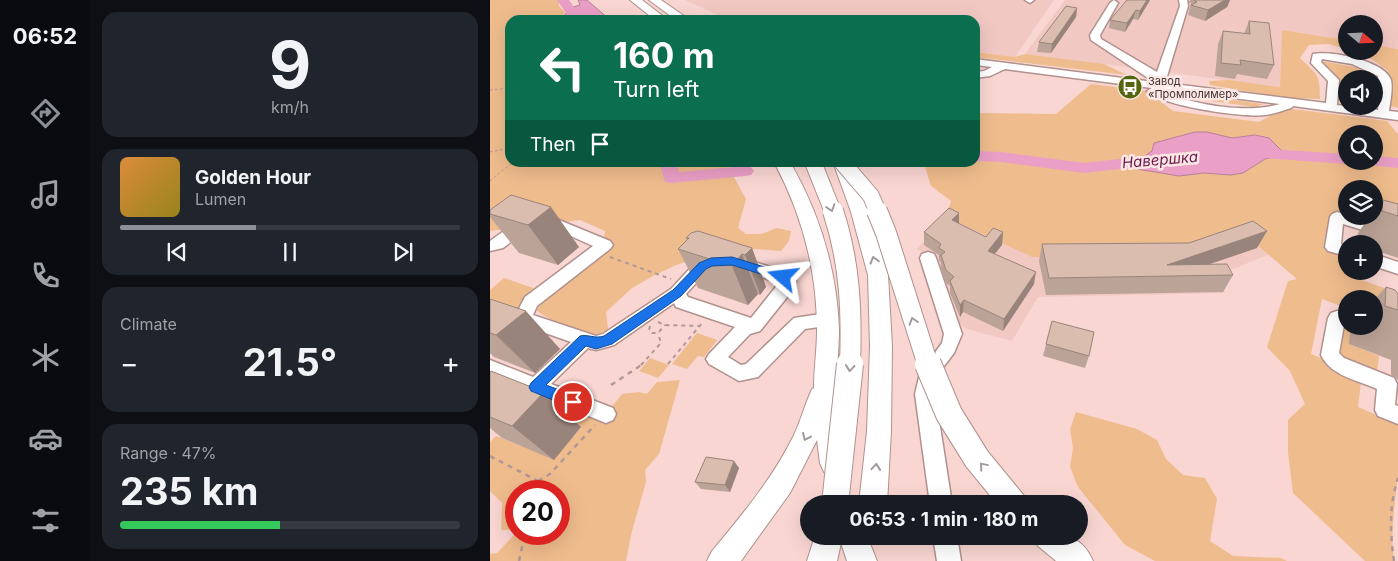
<!DOCTYPE html>
<meta charset="utf-8">
<style>
:root{--surface:#171b24;--page:#20242c;--text:#f1f3f6;--muted:#9ea1a6;--line:#363941;--accent:#8c9099}
body{margin:0;font-family:Inter,sans-serif;background:var(--page);color:var(--text);height:100vh;display:flex;flex-direction:column;font-size:19px;white-space:nowrap}
*{box-sizing:border-box;margin:0}
p{font-size:16px;color:var(--muted)}
.icon{flex:none;width:28px;height:28px;fill:none;stroke:currentColor;stroke-width:2;stroke-linecap:round;stroke-linejoin:round}
.map{position:relative;flex:1;overflow:hidden}
.side{display:flex;flex-direction:column;gap:12px;padding:12px;background:#0d0f14;width:400px}
.side>*{flex:none}
.banner{position:absolute;left:15px;top:15px;width:475px;height:152px;border-radius:15px;box-shadow:0 5px 20px #0002;background:#0b6e4f;color:#fff;overflow:hidden}
.needle{width:32px;rotate:109deg}
.buttons{position:absolute;left:848px;top:15px;display:grid;gap:10px}
.buttons a{display:grid;place-items:center;width:45px;height:45px;border-radius:50%;background:var(--surface);box-shadow:0 5px 20px #0002;font-size:25px}
.speed{position:absolute;left:15px;top:480px;display:flex;gap:10px;font-size:25px;font-weight:700;text-align:center}
.speed>*{display:grid;place-content:center;width:65px;height:65px;border-radius:50%;background:var(--surface);box-shadow:0 5px 20px #0002;line-height:1}
.speed .limit{border:8px solid #d22;background:#fff;color:#111}
.pin{position:absolute;display:grid;place-items:center;width:42px;height:42px;color:#fff;margin:-21px;border:2px solid #fff;border-radius:50%;box-shadow:0 1px 5px #0007}
.me{position:absolute;width:55px;margin:-28px;rotate:287deg;stroke-linejoin:round;filter:drop-shadow(0 0 4px #0008)}
.turn{display:flex;align-items:center;gap:18px;height:105px;padding:0 25px;font-size:22px}
.turn .icon{width:65px;height:65px;stroke-width:2.5}
.turn b{display:block;font-size:35px;line-height:42px}
.then{display:flex;align-items:center;height:48px;padding:0 25px;background:#0003;gap:10px;font-size:19px}
.big{font-size:38px;font-weight:700;line-height:1.1}
.side .tile{flex:1;display:flex;flex-direction:column;justify-content:center;gap:8px;min-width:0;padding:0 18px;border-radius:15px;background:var(--page)}
.side .dial{align-items:center;gap:0}
.dial b{font-size:65px;line-height:1}
.song{display:flex;align-items:center;gap:15px}
.cover{width:60px;height:60px;border-radius:8px;background:linear-gradient(135deg,hsl(30 70% 55%),hsl(50 70% 35%))}
.played{height:5px;border-radius:2px;background:linear-gradient(90deg,var(--accent) 40%,var(--line) 40%)}
.keys{display:flex;justify-content:space-around;direction:ltr}
.heat{display:flex;justify-content:space-between;align-items:center;font-size:28px;direction:ltr}
.charge{height:8px;border-radius:4px;background:linear-gradient(90deg,#34c759 47%,var(--line) 0)}
.trip{position:absolute;left:310px;top:495px;width:288px;height:50px;border-radius:25px;background:var(--surface);box-shadow:0 5px 20px #0002;font-weight:700;line-height:50px;text-align:center}
main{display:flex;flex:1;min-height:0}
.tab-bar{display:flex;flex-direction:column;width:90px;justify-content:space-around;align-items:center;background:#090b0e;color:var(--muted)}
.tab-bar .icon{width:35px;height:35px}
.tab-bar .selected{color:var(--accent)}
.tab-bar b{font-size:22px;color:var(--text)}
.map>svg:first-child{display:block}
.built{fill:#f2c8c3}
.green{fill:#efbc8d;fill-rule:evenodd}
.water{fill:#ea9fc6;stroke:#b87f9a}
.lines{fill:none;stroke-linecap:round;stroke-linejoin:round}
.river{fill:#ea9fc6;fill-rule:evenodd}
.minor-casing{stroke:#b1918d;stroke-width:3}
.major-casing{stroke:#b1918d;stroke-width:2}
.path-far2{stroke:#b29895;stroke-width:1;stroke-dasharray:2.5 2.5;stroke-linecap:butt}
.path-far1{stroke:#b29895;stroke-width:2;stroke-dasharray:4 4;stroke-linecap:butt}
.path{stroke:#b29895;stroke-width:2.5;stroke-dasharray:5 5;stroke-linecap:butt}
.minor{fill:#fff;fill-rule:evenodd}
.major{fill:#fff;fill-rule:evenodd}
.major-bridge-far2-casing{stroke:#b1918d;stroke-width:18;stroke-linecap:butt}
.major-bridge-far1-casing{stroke:#b1918d;stroke-width:22;stroke-linecap:butt}
.major-bridge-casing{stroke:#b1918d;stroke-width:28;stroke-linecap:butt}
.major-bridge-far2{stroke:#fff;stroke-width:16}
.major-bridge-far1{stroke:#fff;stroke-width:20}
.major-bridge{stroke:#fff;stroke-width:26}
.wall{fill:#bca397}
.shaded-wall{fill:#99847b}
.building{fill:#dbbdb0;stroke:#99847b}
.oneway{stroke:#a19a9a}
.route{fill:#1a73e8;stroke:#114b97}
.labels{text-anchor:middle;stroke-width:5;stroke-linejoin:round;paint-order:stroke}
.far-poi-label{font-size:11px;fill:#433534;stroke:#fce7e5;text-anchor:start}
.water-label{font-size:15px;font-style:italic;fill:#6e194e;stroke:#fce7e5}
</style>
<main>
<nav class="tab-bar">
<b>06:52</b>
<svg class="icon selected" aria-label="directions" viewBox="0 0 24 24"><path d="M12 3l9 9-9 9-9-9zM9 14v-3h6M13 9l2 2-2 2"/></svg>
<svg class="icon" aria-label="music" viewBox="0 0 24 24"><path d="M9 18V5l10-2v13"/><circle cx="6" cy="18" r="3"/><circle cx="16" cy="16" r="3"/></svg>
<svg class="icon" aria-label="phone" viewBox="0 0 24 24"><path d="M5 4h4l2 5-3 2q2 4 5 5l2-3 5 2v4C11 20 4 13 5 4z"/></svg>
<svg class="icon" aria-label="climate" viewBox="0 0 24 24"><path d="M12 3v18M4 7l16 10M4 17L20 7"/></svg>
<svg class="icon" aria-label="car" viewBox="0 0 24 24"><path d="M5 17H2v-5l4-1 3-4h7l3 4 3 1v5h-3M9 17h6M6 11h13"/><circle cx="7" cy="17" r="2"/><circle cx="17" cy="17" r="2"/></svg>
<svg class="icon" aria-label="filters" viewBox="0 0 24 24"><path d="M4 7h16M4 17h16"/><circle cx="9" cy="7" r="2"/><circle cx="15" cy="17" r="2"/></svg>
</nav>
<section class="side">
<div class="tile dial"><b>9</b><p>km/h</p></div>
<div class="tile">
<div class="song"><i class="cover"></i><div><b>Golden Hour</b><p>Lumen</p></div></div>
<div class="played"></div>
<div class="keys"><svg class="icon" aria-label="previous" viewBox="0 0 24 24"><path d="M18 5L8 12l10 7zM5 5v14"/></svg><svg class="icon" aria-label="pause" viewBox="0 0 24 24"><path d="M8 5v14M16 5v14"/></svg><svg class="icon" aria-label="next" viewBox="0 0 24 24"><path d="M6 5l10 7-10 7zM19 5v14"/></svg></div>
</div>
<div class="tile"><p>Climate</p>
<div class="heat"><a>−</a><b class="big">21.5°</b><a>+</a></div>
</div>
<div class="tile"><p>Range · 47%</p><b class="big">235 km</b><div class="charge"></div></div>
</section>
<div class="map">
<svg width="908" height="561" viewBox="0 0 908 561">
<rect width="100%" height="100%" fill="#f9d6d2"/>
<g class="built">
<polygon points="195,0 564,0 525,57 485,52 485,20 239,20"/>
<polygon points="575,0 908,0 908,49 884,45 884,24 856,24 856,40 792,30 790,87 535,54"/>
<polygon points="456,217 754,234 778,255 728,275 735,293 548,297 522,341 477,329 459,316 438,256 427,249"/>
</g>
<g class="green">
<path d="M0,0H69V6L75,12L71,20H20V162L240,163V170L256,199L248,228L256,234H271L287,228L301,231L299,241L291,251L237,247L184,266L163,276L142,288L116,312L118,329C114,331 108,334 104,335C89,337 58,319 46,310L114,239L115,231L90,220L0,231Z"/>
<path d="M792,30L856,40V49L838,44L819,45L810,58C827,75 830,73 830,99L797,98L720,85L719,81L739,80L790,87Z"/>
<polygon points="884,45 908,49 908,108 901,106 898,71 883,60 861,51 884,51"/>
<polygon points="485,52 525,57 535,54 614,64 637,75 485,57"/>
<polygon points="831,61 876,69 880,75 880,79 856,79 856,101 848,100 849,80 833,65"/>
<path d="M601,84L657,91L683,111L769,122L794,108L897,121L908,134V225L878,216H884V189H856V216H867L866,223L847,217L843,246L856,251L858,275L908,293V327L884,318V299H856V308L832,299L821,354L872,374L868,407L908,424C908,441 908,458 908,475C905,503 900,532 904,561H875L803,493L798,452V420L815,404L800,371L777,347L798,281L807,279L754,234L685,259L542,257L456,217L461,201L441,186L435,167L402,163L485,162V113L566,114ZM705,132H717L742,138L765,135L779,138L795,154L775,159L753,173L741,175L714,173L689,176L642,157L655,156ZM856,134H884V161H856Z"/>
<polygon points="672,91 773,104 766,107 677,95"/>
<polygon points="14,278 49,290 7,327 0,325 0,290"/>
<polygon points="854,318 856,318 856,326 860,326 859,344 889,356 887,372 848,357"/>
<polygon points="207,333 227,340 214,357 208,356 197,369 182,364"/>
<polygon points="160,358 179,365 168,378 149,371"/>
<polygon points="190,380 169,454 155,470 156,482 142,531 136,561 0,561 0,554 7,553 26,533 69,534 69,491 26,491 26,530 11,530 12,503 0,491 0,442 6,436 64,459 91,428 84,425 99,408 116,414 132,394 149,392 157,394 167,382"/>
<polygon points="586,412 647,429 667,440 676,459 693,475 715,478 727,499 720,541 743,556 791,558 797,561 665,561 635,545 588,487 580,467 583,448 580,429"/>
</g>
<g class="water">
<polygon points="88,0 97,0 120,20 71,20 80,8 90,5"/>
<polygon points="705,132 717,132 742,138 765,135 779,138 795,154 775,159 753,173 741,175 714,173 689,176 647,169 636,163 642,157 655,156 662,151 664,143"/>
</g>
<g class="lines">
<g class="river">
<polygon points="67,0 79,0 93,20 81,20"/>
<polygon points="766,148 856,154 856,161 863,161 856,164 760,157 758,153 760,149"/>
<polygon points="485,151 511,152 594,163 664,155 670,156 673,160 670,164 664,165 594,173 511,162 485,161"/>
<polygon points="884,156 908,158 908,168 877,165 875,161 884,161"/>
<polygon points="169,162 186,162 189,172 255,166 261,167 264,171 261,175 255,176 181,183 175,182"/>
</g>
<defs>
<g id="minor">
<polygon points="535,0 544,0 540,3"/>
<path d="M624,0L628,3L610,35L611,39L667,72L690,6L689,0H697L698,6L675,83L836,103L838,81L821,63L823,54C841,50 895,61 901,80C903,90 900,102 899,111L908,112V120L803,106L801,108C792,111 784,114 775,115C753,118 672,106 657,91L662,88L515,69L500,76L485,78V72L494,71L502,67L485,65V59L664,82L601,40L600,35L620,3ZM832,59L862,64L888,76L890,88L888,110L847,105L849,80L831,62ZM673,89L790,104C756,114 702,105 670,90Z"/>
<polygon points="847,212 908,231 908,241 853,224 851,244 856,246 856,256 838,251 835,247 840,217 842,214"/>
<polygon points="64,218 120,241 123,245 120,249 47,306 43,315 106,336 113,334 181,289 206,262 218,258 224,260 226,264 224,268 218,270 196,294 198,297 261,318 289,283 243,267 241,263 243,259 249,257 299,273 306,281 302,291 270,331 260,334 238,357 251,365 256,364 304,318 337,313 343,315 346,320 343,325 315,329 268,377 249,381 219,364 216,359 219,354 245,327 186,307 184,303 124,345 106,350 98,348 61,384 123,408 126,414 123,420 116,423 0,376 0,360 43,377 81,342 27,323 24,318 35,297 103,246 63,228 34,232 13,248 0,251 0,241 25,223"/>
<polygon points="438,252 444,254 446,258 472,334 464,353 448,374 445,394 462,504 440,504 425,394 430,373 452,343 454,334 430,258 432,254"/>
<polygon points="884,254 908,262 908,274 884,266"/>
<path d="M847,311H856V325H854L849,353L854,358L904,378L907,384L905,405L908,406V424L888,416L885,410L887,389C867,380 841,376 831,355L838,318L841,313Z"/>
<polygon points="443,536 467,536 471,561 447,561"/>
</g>
<g id="major">
<polygon points="140,0 152,0 178,20 165,20"/>
<polygon points="159,0 171,0 200,20 186,20"/>
<path d="M284,162H300C330,214 347,270 349,330C349,345 347,360 348,376C348,405 351,434 356,463L352,472L343,476L334,472L330,463L327,440L300,493L251,561H217L222,551C252,515 283,478 304,435C311,420 315,404 322,389L324,388C324,368 327,350 327,330C327,271 312,214 284,162Z"/>
<polygon points="343,162 359,162 379,212 398,275 402,346 401,431 397,504 369,504 377,431 380,346 378,275 361,212"/>
<polygon points="325,536 377,536 387,561 357,561 351,543 347,561 317,561"/>
<path d="M544,536C571,536 590,531 603,561H566L548,546Z"/>
</g>
</defs>
<use href="#minor" class="minor-casing"/>
<use href="#major" class="major-casing"/>
<g class="path-far2">
<polyline points="22,20 25,16"/>
<polyline points="20,35 20,38"/>
<polyline points="0,90 20,88"/>
<polyline points="0,152 20,148"/>
<polyline points="0,181 23,162"/>
</g>
<g class="path-far1">
<polyline points="120,257 181,279"/>
<polyline points="168,322 175,325 209,326"/>
<polyline points="160,326 159,330 162,333 168,333 175,325"/>
<polyline points="178,364 213,322"/>
<polyline points="151,365 171,343 168,333"/>
</g>
<g class="path">
<polyline points="121,385 153,364"/>
<polyline points="0,456 48,481 45,491"/>
<polyline points="48,481 60,474 105,425"/>
<polyline points="29,561 35,534"/>
<path d="M904,561C900,533 899,505 908,478"/>
</g>
<use href="#minor" class="minor"/>
<use href="#major" class="major"/>
<defs>
<g id="major-bridge-far2">
<polyline points="323,162 343,212"/>
<polyline points="352,162 381,196 388,212"/>
</g>
<g id="major-bridge-far1">
<path d="M343,211C360,262 362,312 360,365"/>
<polyline points="387,211 396,233 438,365"/>
</g>
<g id="major-bridge">
<polyline points="438,364 459,414 487,459 524,504"/>
<polyline points="345,504 360,364"/>
</g>
</defs>
<use href="#major-bridge-far2" class="major-bridge-far2-casing"/>
<use href="#major-bridge-far1" class="major-bridge-far1-casing"/>
<use href="#major-bridge" class="major-bridge-casing"/>
<use href="#major-bridge-far2" class="major-bridge-far2"/>
<use href="#major-bridge-far1" class="major-bridge-far1"/>
<use href="#major-bridge" class="major-bridge"/>
</g>
<g class="wall">
<polygon points="660,0 648,20 643,19 635,32 619,28 620,20"/>
<polygon points="700,0 740,0 737,7 715,21 698,15 701,3 699,3"/>
<polygon points="587,8 586,17 561,53 547,52 549,42"/>
<polygon points="759,21 784,65 777,79 747,74 745,79 725,76 728,44 733,31 754,34"/>
<polygon points="21,195 89,247 68,265 29,253 0,217 0,210"/>
<polygon points="893,200 908,204 908,258 884,250 884,244 866,244 868,233 880,216 884,216 884,212"/>
<polygon points="469,213 469,224 496,237 513,232 512,245 505,254 544,284 513,331 473,312 470,317 460,293 460,286 456,283 451,268 451,262 449,261 449,255 434,245 434,232"/>
<polygon points="196,238 262,248 276,287 270,295 268,294 258,305 208,288 188,249 197,240"/>
<polygon points="552,244 767,248 720,264 743,275 733,292 556,295 549,261"/>
<polygon points="896,287 908,294 908,380 901,375 901,360 859,344 860,326 884,326 884,300"/>
<polygon points="0,299 70,349 45,373 4,357 0,353"/>
<polygon points="562,321 599,356 595,368 553,356"/>
<polygon points="0,372 54,392 91,427 64,460 12,438 0,428"/>
<polygon points="249,468 240,492 211,489 205,482"/>
</g>
<g class="shaded-wall">
<polygon points="657,0 660,0 648,20 650,11"/>
<polygon points="735,0 740,0 737,7 715,21 718,10"/>
<polygon points="587,8 586,17 561,53 562,44"/>
<polygon points="646,10 643,19 635,32 637,23"/>
<polygon points="61,207 89,247 68,265 38,225"/>
<polygon points="469,213 469,225 462,220"/>
<polygon points="777,231 767,248 684,276 677,265"/>
<polygon points="513,232 512,245 497,263 498,251"/>
<polygon points="262,248 276,287 270,295 255,255"/>
<polygon points="252,254 268,294 258,305 242,266"/>
<polygon points="546,272 544,284 513,331 514,319"/>
<polygon points="474,300 473,312 470,317 470,305"/>
<polygon points="36,311 70,349 45,373 6,335"/>
<polygon points="54,392 91,427 64,460 22,426"/>
<polygon points="244,461 249,468 240,492 235,485"/>
</g>
<g class="building">
<polygon points="637,0 657,0 650,11 646,10 637,23 620,20"/>
<polygon points="704,0 735,0 718,10 701,5 707,2"/>
<polygon points="576,6 587,8 562,44 549,42"/>
<polygon points="759,21 779,23 784,65 750,60 751,65 731,63 733,31 760,34"/>
<polygon points="21,195 61,207 38,225 0,214 0,210"/>
<polygon points="893,200 908,204 908,216 892,211"/>
<polygon points="459,208 469,213 462,220 496,237 503,228 513,232 498,251 546,272 514,319 474,300 470,305 460,281 464,277 456,270 451,255 455,252 449,248 451,244 434,232"/>
<polygon points="763,221 777,231 677,265 737,264 743,275 559,278 552,244 699,243"/>
<polygon points="208,231 262,248 255,255 252,254 242,266 188,249 199,238 196,238 201,233"/>
<polygon points="896,287 905,290 908,294 908,310 895,306"/>
<polygon points="0,299 36,311 6,335 0,333"/>
<polygon points="562,321 604,332 599,356 556,344"/>
<polygon points="1,371 54,392 22,426 0,417 0,372"/>
<polygon points="216,457 244,461 235,485 205,482"/>
</g>
<defs><path id="oneway-chevron" d="M-2-3.5L2.5 0L-2 3.5" fill="none" stroke-width="1.6" stroke-linecap="round" stroke-linejoin="round" transform="scale(1.25)"/></defs>
<g class="oneway">
<use href="#oneway-chevron" transform="translate(341 208) rotate(72)"/>
<use href="#oneway-chevron" transform="translate(384 260) rotate(-106)"/>
<use href="#oneway-chevron" transform="translate(423 321) rotate(-108)"/>
<use href="#oneway-chevron" transform="translate(360 368) rotate(95)"/>
<use href="#oneway-chevron" transform="translate(316 437) rotate(115)"/>
<use href="#oneway-chevron" transform="translate(493 466) rotate(-130)"/>
<use href="#oneway-chevron" transform="translate(386 467) rotate(-85)"/>
</g>
<path class="route" d="M242,257L297,274L299,277L293,281L242,265L222,266L216,269L191,296L122,344L106,349L96,346L56,385L88,397L90,402L88,406L83,408L41,391L39,387L41,383L90,336C98,334 105,339 114,336L183,290L209,263L221,258Z"/>
<defs>
<symbol id="bus-disc" viewBox="-11 -11 22 22"><circle r="9.5" fill="#54650d" stroke="#fce7e5"/><path d="M-5-6H5V4H4V6H2V4H-2V6H-4V4H-5ZM-3.5-4V0h7V-4ZM-3.5 1.2v1.5H-2V1.2ZM2 1.2v1.5H3.5V1.2Z" fill="#fff"/></symbol>
</defs>
<g fill-rule="evenodd">
<use href="#bus-disc" x="626" y="73" width="28" height="28"/>
</g>
<g class="labels">
<g class="far-poi-label">
<text x="658" y="85">Завод<tspan x="658" dy="13">«Промполимер»</tspan></text>
</g>
<g class="water-label">
<text transform="translate(670 160) rotate(-5)" y="5">Навершка</text>
</g>
</g>
</svg>
<div class="buttons">
<a><svg class="needle" viewBox="-14 -14 28 28"><path d="M0-13l5 13h-10z" fill="#e53935"/><path d="M0 13l5-13h-10z" fill="#9ea1a6"/></svg></a>
<a><svg class="icon" aria-label="sound" viewBox="0 0 24 24"><path d="M4 9h4l5-4v14l-5-4H4zM17 9q2 3 0 6"/></svg></a>
<a><svg class="icon" aria-label="search" viewBox="0 0 24 24"><circle cx="10" cy="10" r="6"/><path d="M15 15l6 6"/></svg></a>
<a><svg class="icon" aria-label="layers" viewBox="0 0 24 24"><path d="M12 4l9 5-9 5-9-5zM3 14l9 5 9-5"/></svg></a>
<a>+</a>
<a>−</a>
</div>
<div class="speed"><div class="limit">20</div></div>
<div class="pin" style="left:83px;top:402px;background:#d93025"><svg class="icon" aria-label="arrive" viewBox="0 0 24 24"><path d="M6 21V4h12l-3 4 3 4H6"/></svg></div>
<svg class="me" style="left:293px;top:277px" viewBox="-20 -20 40 40"><path d="M0-17L14 15 0 8-14 15z" fill="#1a73e8" stroke="#fff" stroke-width="4"/></svg>
<div class="trip">06:53 · 1 min · 180 m</div>
<div class="banner">
<div class="turn"><svg class="icon" aria-label="left" viewBox="0 0 24 24"><path d="M17 20v-9H6M10 6l-5 5 5 5"/></svg><div><b>160 m</b>Turn left</div></div>
<div class="then">Then<svg class="icon" aria-label="arrive" viewBox="0 0 24 24"><path d="M6 21V4h12l-3 4 3 4H6"/></svg></div>
</div>
</div>
</main>
